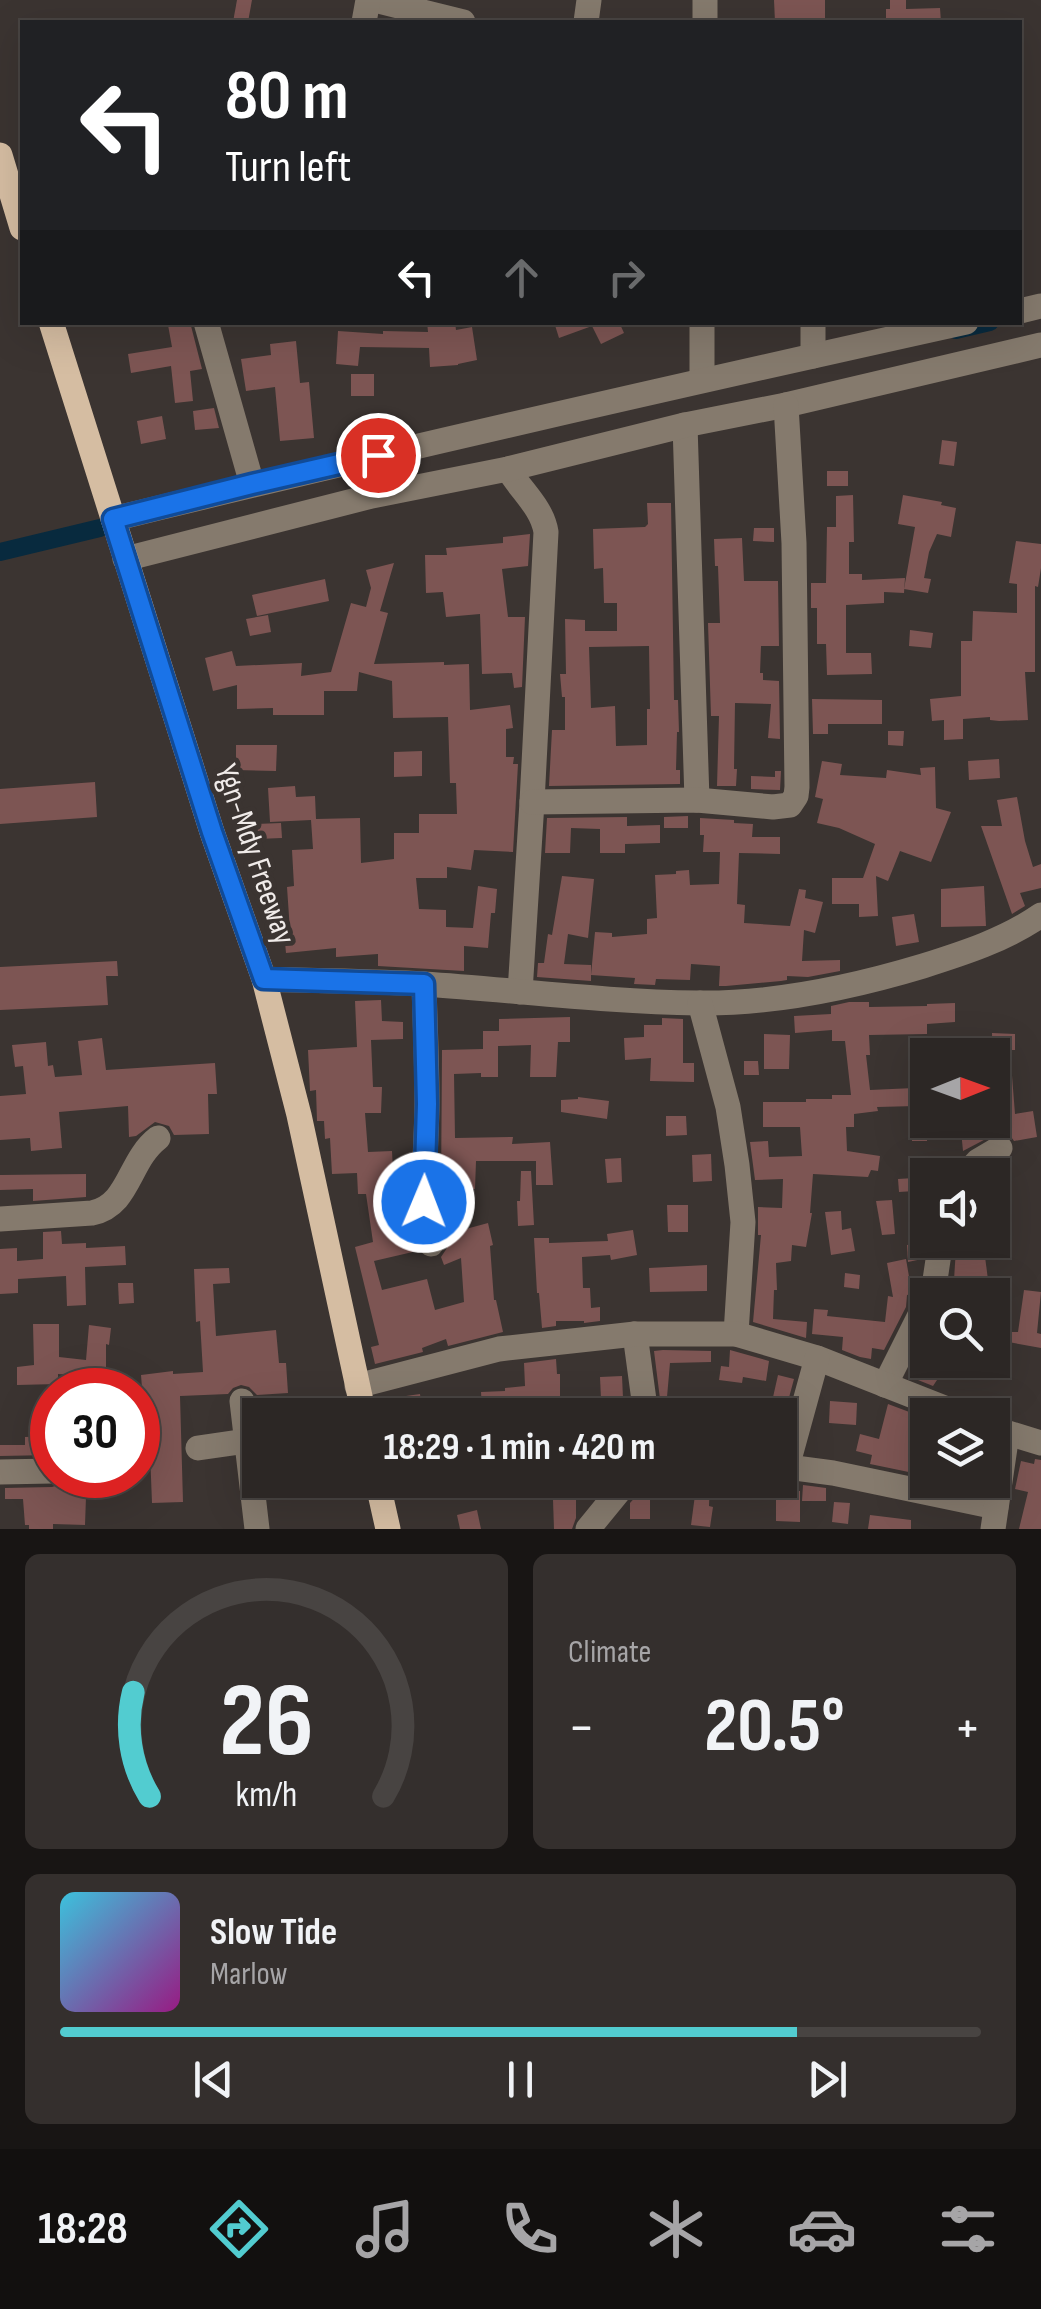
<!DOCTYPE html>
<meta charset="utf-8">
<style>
:root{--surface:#2c2725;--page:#342f2d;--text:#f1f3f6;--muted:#a6a5a7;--line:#484442;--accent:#52ccd0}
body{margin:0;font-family:"Sofia Sans Condensed",sans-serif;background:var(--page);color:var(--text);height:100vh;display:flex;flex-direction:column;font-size:38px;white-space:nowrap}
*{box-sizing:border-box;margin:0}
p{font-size:32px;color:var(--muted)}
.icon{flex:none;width:55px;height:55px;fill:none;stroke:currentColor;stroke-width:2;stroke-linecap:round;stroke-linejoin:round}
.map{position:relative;height:1529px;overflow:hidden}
.sheet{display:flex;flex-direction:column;gap:25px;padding:25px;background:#181514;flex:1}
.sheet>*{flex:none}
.top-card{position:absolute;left:20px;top:20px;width:1002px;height:305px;border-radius:0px;box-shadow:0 10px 40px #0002,0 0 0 2px var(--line);background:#202124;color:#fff;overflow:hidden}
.needle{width:65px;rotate:89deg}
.fabs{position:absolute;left:910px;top:1038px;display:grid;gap:20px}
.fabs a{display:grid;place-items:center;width:100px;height:100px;border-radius:0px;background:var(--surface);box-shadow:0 10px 40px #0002,0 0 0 2px var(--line);font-size:50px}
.speed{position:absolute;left:30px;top:1368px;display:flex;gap:20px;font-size:50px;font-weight:700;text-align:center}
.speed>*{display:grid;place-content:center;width:130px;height:130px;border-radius:50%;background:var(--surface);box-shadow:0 10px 40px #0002,0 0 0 2px var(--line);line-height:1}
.speed .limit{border:15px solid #d22;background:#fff;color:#111}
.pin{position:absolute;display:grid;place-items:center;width:85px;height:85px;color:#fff;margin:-42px;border:5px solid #fff;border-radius:50%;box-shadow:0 2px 10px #0007}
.me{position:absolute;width:110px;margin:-55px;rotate:1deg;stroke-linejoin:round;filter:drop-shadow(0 0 8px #0008)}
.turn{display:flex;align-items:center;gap:35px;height:210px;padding:0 40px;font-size:45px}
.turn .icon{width:130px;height:130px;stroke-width:2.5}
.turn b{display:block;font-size:70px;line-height:85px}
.lanes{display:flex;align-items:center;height:95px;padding:0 40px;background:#0003;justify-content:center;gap:50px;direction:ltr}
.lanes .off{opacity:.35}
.big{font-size:75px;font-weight:700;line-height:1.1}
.sheet .tile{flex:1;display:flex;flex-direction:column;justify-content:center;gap:15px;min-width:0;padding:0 35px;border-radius:15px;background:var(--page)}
.sheet .dial{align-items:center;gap:0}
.dial svg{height:260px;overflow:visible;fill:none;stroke:var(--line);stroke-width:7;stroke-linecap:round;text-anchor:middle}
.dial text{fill:var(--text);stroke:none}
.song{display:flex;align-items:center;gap:30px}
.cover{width:120px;height:120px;border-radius:15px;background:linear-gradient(135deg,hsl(190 70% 55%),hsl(310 70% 35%))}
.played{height:10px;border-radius:5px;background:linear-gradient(90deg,var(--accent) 80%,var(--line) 80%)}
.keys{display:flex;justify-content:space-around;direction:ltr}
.heat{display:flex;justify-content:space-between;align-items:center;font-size:55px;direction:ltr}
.sheet .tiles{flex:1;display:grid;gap:25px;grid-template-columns:1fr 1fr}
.tile:last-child{grid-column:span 2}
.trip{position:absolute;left:242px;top:1398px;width:555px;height:100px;border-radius:0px;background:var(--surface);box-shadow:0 10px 40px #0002,0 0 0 2px var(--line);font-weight:700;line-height:100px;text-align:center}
.tabs{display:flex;height:160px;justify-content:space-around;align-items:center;background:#12100f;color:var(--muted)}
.tabs .icon{width:70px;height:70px}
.tabs .selected{color:var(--accent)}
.tabs b{font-size:45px;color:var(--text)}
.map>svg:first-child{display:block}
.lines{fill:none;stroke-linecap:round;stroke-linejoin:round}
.canal{stroke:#082a3e;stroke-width:18}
.building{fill:#7d5553;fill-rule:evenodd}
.minor{stroke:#857a6d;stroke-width:25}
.major{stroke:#d5bda2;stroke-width:25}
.route-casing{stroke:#114b97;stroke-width:25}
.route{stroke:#1a73e8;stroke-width:18}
.labels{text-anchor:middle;stroke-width:10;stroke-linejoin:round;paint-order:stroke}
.street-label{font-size:32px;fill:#f0ebe9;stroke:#3b3431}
</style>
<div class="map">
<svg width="1041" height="1529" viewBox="0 0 1041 1529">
<rect width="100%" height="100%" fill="#3b3431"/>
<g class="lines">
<g class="canal">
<polyline points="956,330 990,322"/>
<polyline points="0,552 100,528"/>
</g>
</g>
<g class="building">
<polygon points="237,0 252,0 248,22 233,22"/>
<polygon points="774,0 825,0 825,18 775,22"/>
<polygon points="890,0 906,0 906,9 940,8 941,22 886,21 886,9 890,9"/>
<polygon points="178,322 190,322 202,369 190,371 193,401 175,403 171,366 131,373 128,354 172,347 168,325"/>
<polygon points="427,322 455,322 456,330 472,327 477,360 458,364 458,365 430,367 429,348 360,347 358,366 336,364 338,331 383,334 383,331 428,332"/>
<polygon points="554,322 619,322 624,333 601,344 592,326 559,338"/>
<polygon points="296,341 300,383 309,382 314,438 280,441 275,387 246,391 241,359 271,355 270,344"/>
<rect x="351" y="374" width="23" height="22"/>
<polygon points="214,408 219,428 195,430 193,411"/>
<polygon points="162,416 166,439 141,444 137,421"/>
<polygon points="942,440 957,442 954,466 939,464"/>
<rect x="827" y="471" width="21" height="15"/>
<polygon points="853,495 854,542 849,542 849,574 862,574 862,580 905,578 904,593 884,592 884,603 846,605 846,653 871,653 872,674 827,675 826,644 817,644 817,608 811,608 811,583 826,583 827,527 836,527 836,496"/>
<polygon points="903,495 942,502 941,505 956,508 951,537 937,534 929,552 924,578 931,579 928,593 904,589 915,527 898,524"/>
<path d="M647,503H671L674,700H678L679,732H677L676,770H680V784L549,786L552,730H565V697H562L560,674H566L565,619L585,620V631H617V603H604L603,568L594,569L593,529L645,527L648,524ZM649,646L650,709H647V745L616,746L615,706L591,708L589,647Z"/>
<polygon points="754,528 774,528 774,542 753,541"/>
<polygon points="530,534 528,566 502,569 508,617 525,617 522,687 514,688 512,673 482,674 480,614 446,617 443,592 426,593 425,555 447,555 446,548 503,543 503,537"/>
<polygon points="742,538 744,581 778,581 779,646 761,646 760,673 763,673 763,680 779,681 780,739 768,738 771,704 735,703 734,769 737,769 736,786 717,786 719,716 711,716 708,623 720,623 718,566 715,566 714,539"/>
<polygon points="1016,541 1041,544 1041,568 1038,587 1035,586 1035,672 1025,672 1028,720 999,721 990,720 990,717 963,719 963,739 944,740 944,720 932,721 930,699 961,696 961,641 972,641 973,611 1017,613 1017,584 1009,583"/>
<polygon points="394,563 380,611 388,613 374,664 444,662 444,665 469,664 470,710 510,705 513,728 506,729 506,757 514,757 513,764 518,764 513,852 474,850 471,870 447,867 447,878 416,878 419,909 446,910 446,927 473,928 478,886 497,889 495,913 491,913 488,948 464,946 464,971 378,966 378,954 336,957 336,948 286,953 284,932 290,931 287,887 294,886 292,850 313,849 311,820 270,822 268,788 295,786 296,797 315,796 316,819 360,818 361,863 394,859 394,833 419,833 419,814 457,814 456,783 450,783 448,717 393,718 392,681 359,672 357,691 324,691 324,715 273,715 273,708 237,709 237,685 213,691 205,658 232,651 236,666 302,663 301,676 331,672 351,603 366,607 371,588 366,570"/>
<polygon points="325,579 329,601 257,616 252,595"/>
<polygon points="268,615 271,632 250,636 246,619"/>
<polygon points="910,630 933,633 931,648 909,646"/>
<polygon points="812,699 882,700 882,724 828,724 828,734 813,734"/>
<polygon points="888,731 904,731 903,746 888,745"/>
<polygon points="236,745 277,745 276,771 236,770"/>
<polygon points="422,751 422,776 394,777 394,752"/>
<polygon points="999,759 1000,778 969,780 968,761"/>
<polygon points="822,761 842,764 840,775 886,778 887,770 921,775 920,768 935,767 936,808 951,812 931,862 900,851 888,881 876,876 878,916 859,917 859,904 832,904 832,878 863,878 875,844 839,828 817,823 823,799 815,797"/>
<polygon points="775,771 781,771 780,790 751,789 751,776 775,777"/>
<polygon points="95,782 97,817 0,824 0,789"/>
<polygon points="1017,797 1025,841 1033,867 1041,864 1041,888 1020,893 1025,906 1012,914 981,826 1002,826 997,800"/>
<polygon points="688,816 688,828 664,828 664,817"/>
<polygon points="627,817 627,826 660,825 660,843 625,844 625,853 600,853 600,829 571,828 570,853 545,853 547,818"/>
<polygon points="700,818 734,820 734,823 753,824 752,837 780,837 780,854 739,853 737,904 745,905 744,923 790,926 799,889 806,890 805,898 823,902 815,933 804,930 802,961 840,960 840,971 808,977 787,976 787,980 781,981 726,986 719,986 720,966 691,964 690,980 656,979 655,985 634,984 635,978 591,975 595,932 612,933 612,937 647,934 647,919 657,918 655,875 676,874 676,871 689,870 690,885 719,884 720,852 703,852 704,835 700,835"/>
<polygon points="281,823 282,838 257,839 256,824"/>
<polygon points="562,876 594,879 588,938 568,934 564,964 591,965 591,981 537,977 538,963 544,963 548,934 552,935"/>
<polygon points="984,886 986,926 941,927 941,889"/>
<polygon points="914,914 919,942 896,946 892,917"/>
<polygon points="117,961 118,976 106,976 108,1005 0,1010 0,967"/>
<polygon points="381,1000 382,1021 403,1022 403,1039 371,1040 373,1087 382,1087 381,1113 365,1113 368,1152 392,1151 393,1170 389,1170 391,1192 384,1193 389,1225 410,1220 417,1251 374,1261 382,1290 427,1279 435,1310 464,1302 461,1258 444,1265 441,1257 447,1248 445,1231 450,1229 451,1233 488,1223 493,1245 490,1246 494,1300 496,1300 503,1332 448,1346 446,1339 422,1348 423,1352 375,1364 371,1347 379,1345 355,1247 373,1242 366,1194 358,1194 357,1173 332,1174 330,1138 325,1139 324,1121 317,1121 316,1090 310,1091 308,1050 357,1047 355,1001"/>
<polygon points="849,1002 869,1002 869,1007 927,1006 927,1004 955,1003 955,1022 927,1024 927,1034 869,1035 870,1055 866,1055 870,1090 914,1088 916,1106 877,1107 878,1111 854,1114 854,1127 846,1127 847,1151 880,1156 878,1171 871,1170 868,1177 813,1174 810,1213 812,1213 806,1247 792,1245 791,1261 776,1263 777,1290 774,1290 773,1319 807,1322 806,1338 753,1322 761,1235 758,1235 758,1207 782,1208 783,1179 755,1180 750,1142 768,1141 769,1157 802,1156 800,1127 763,1127 763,1102 806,1102 806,1099 832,1099 832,1095 851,1095 845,1041 832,1041 832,1030 795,1033 794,1016 831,1014 831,1006"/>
<polygon points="570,1017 570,1042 558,1042 556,1077 530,1077 531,1045 498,1046 498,1077 481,1077 481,1073 454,1074 455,1138 513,1137 512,1144 550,1142 553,1185 536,1185 536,1161 476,1161 475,1189 442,1189 445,1229 441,1191 442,1050 483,1049 483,1031 499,1031 499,1019"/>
<polygon points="662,1018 683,1019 683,1063 694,1063 694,1082 650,1081 651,1058 625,1060 624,1038 644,1037 644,1025 662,1025"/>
<polygon points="992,1033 1015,1034 1015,1050 1010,1050 1015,1114 1033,1111 1037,1137 1014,1141 1009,1134 999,1132 963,1151 960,1120 994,1120"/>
<polygon points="764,1034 790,1035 789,1069 764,1069"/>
<polygon points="102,1038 106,1070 215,1063 217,1094 208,1094 209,1134 174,1135 169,1126 155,1122 136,1136 129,1137 128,1106 59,1112 62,1148 31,1151 30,1138 0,1140 0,1096 26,1094 23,1066 15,1067 12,1045 46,1042 48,1066 53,1065 55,1077 82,1075 78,1041"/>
<polygon points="744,1061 758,1061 759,1075 744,1075"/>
<polygon points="578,1097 609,1101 607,1119 561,1112 561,1100 578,1099"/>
<polygon points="666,1116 686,1116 687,1135 666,1136"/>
<rect x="912" y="1122" width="15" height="19"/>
<polygon points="711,1154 712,1181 693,1182 692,1155"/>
<polygon points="621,1158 622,1182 607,1183 605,1159"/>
<polygon points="521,1171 531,1171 534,1225 518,1226 517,1201 520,1201"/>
<polygon points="86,1174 86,1197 33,1201 33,1189 0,1190 0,1175"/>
<polygon points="914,1178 915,1191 899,1192 898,1179"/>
<polygon points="992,1188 1009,1188 1009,1214 992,1213"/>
<polygon points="892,1200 895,1234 882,1235 876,1201"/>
<polygon points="667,1205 688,1205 688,1232 668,1232"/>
<polygon points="841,1211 842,1230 851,1228 855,1251 831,1255 825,1212"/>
<polygon points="633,1230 637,1255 611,1260 610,1255 582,1257 583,1288 590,1288 591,1308 600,1307 600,1321 584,1323 584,1321 556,1321 556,1326 542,1328 539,1293 537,1293 534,1238 549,1238 549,1243 608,1241 607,1234"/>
<polygon points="61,1231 62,1244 86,1243 86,1248 125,1246 126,1265 85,1267 86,1305 67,1306 66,1276 18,1279 18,1293 0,1294 0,1249 17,1248 17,1261 43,1259 43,1232"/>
<polygon points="924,1242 922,1259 908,1262 907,1245"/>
<polygon points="956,1249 984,1249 990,1295 953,1295"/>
<polygon points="906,1259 912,1294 907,1295 906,1307 884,1350 872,1348 871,1359 860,1357 842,1350 843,1337 812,1334 814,1309 828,1310 827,1316 885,1322 888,1296 893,1297 887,1263"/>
<polygon points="707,1265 707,1291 650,1292 649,1268"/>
<polygon points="229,1268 230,1283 213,1284 216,1336 276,1330 279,1363 286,1363 288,1393 257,1395 249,1387 241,1385 233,1388 228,1394 180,1396 183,1502 152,1503 150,1452 138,1452 138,1414 144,1413 141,1375 173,1371 173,1374 203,1372 200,1321 196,1322 194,1269"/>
<polygon points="845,1273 860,1275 859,1289 844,1287"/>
<polygon points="118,1283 133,1283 134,1303 119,1304"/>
<polygon points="1024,1290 1041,1292 1037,1333 1041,1334 1041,1348 992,1339 992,1298 1000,1298 1006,1332 1018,1332"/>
<polygon points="33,1324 59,1324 59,1357 86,1360 89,1325 111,1328 109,1345 106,1344 106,1377 58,1374 58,1384 17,1385 17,1367 34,1365"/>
<polygon points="663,1350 711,1351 711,1362 670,1363 667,1397 677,1398 677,1402 711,1402 710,1415 662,1415 654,1351"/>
<polygon points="730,1350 769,1361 766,1381 743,1377 742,1383 719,1380 721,1366 729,1367"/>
<polygon points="920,1350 928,1354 928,1360 933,1360 945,1368 933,1386 908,1376"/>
<polygon points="556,1359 557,1374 560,1374 560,1415 534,1415 533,1400 482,1408 481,1392 505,1391 505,1388 525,1386 524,1363"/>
<polygon points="778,1375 794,1379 780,1431 780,1415 769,1415"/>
<polygon points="622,1376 623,1398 601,1399 600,1377"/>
<polygon points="420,1394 423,1415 387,1415 385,1399"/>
<polygon points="830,1401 857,1403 856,1425 829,1423"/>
<polygon points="888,1404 928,1419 928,1476 870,1464 872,1455 856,1451 860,1434 879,1439"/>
<polygon points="52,1436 52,1455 0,1456 0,1445 25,1445 25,1437"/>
<polygon points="1035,1459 1041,1460 1041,1529 1019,1529 1028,1492 1015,1489 1021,1461 1034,1464"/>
<polygon points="92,1476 93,1497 86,1497 85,1525 53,1524 53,1529 29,1529 29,1525 25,1525 23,1499 5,1499 5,1488 52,1487 61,1484 67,1478"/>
<polygon points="697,1480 710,1480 709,1506 713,1507 710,1527 691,1525"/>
<polygon points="803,1485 826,1488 826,1501 802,1501"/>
<polygon points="776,1491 800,1491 800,1522 776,1521"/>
<polygon points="638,1494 650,1494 650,1519 630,1519 630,1503"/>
<polygon points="576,1497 576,1518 572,1529 554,1529 553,1500"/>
<polygon points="834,1502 850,1503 848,1524 832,1522"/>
<polygon points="477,1510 481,1529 460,1529 457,1515"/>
<polygon points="870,1515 911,1520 911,1529 868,1529"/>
</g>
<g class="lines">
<g class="minor">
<polyline points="375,0 463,22"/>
<polyline points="364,22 368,0"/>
<polyline points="586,22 589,0"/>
<polyline points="705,22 705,0"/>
<polyline points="1020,311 1041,306"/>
<polyline points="206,322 252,484"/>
<polyline points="813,356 813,322"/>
<polyline points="702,379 702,322"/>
<polyline points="685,425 697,800"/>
<path d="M508,469C521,491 542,507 546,532L532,802L520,992"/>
<path d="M113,519C396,450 681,385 966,322"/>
<polyline points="125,559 372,496 508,469 685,425 786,405 1041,345"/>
<polyline points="532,802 697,800 773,807 790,805 796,796 797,787 794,543 786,405"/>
<path d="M264,979C317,981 371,981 424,984C515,990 607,1002 698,1003C774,1004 850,988 923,966C964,953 1005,940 1041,915"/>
<path d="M424,984C425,1024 427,1063 427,1102C427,1150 419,1197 431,1244"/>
<polyline points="700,1003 728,1107 737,1165 743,1222 736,1334"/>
<polyline points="965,1175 978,1161 1000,1148"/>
<path d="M0,1219L92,1213C130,1205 128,1161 158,1138"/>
<polyline points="929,1295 935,1280 941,1240"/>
<polyline points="635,1334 646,1415"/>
<polyline points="885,1385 928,1299"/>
<polyline points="357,1386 499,1349 635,1334 736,1334 817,1358 962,1415"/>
<polyline points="242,1401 257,1529"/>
<polyline points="992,1428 1041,1443"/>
<polyline points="198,1448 260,1439"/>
<polyline points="780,1466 833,1473 996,1507"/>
<polyline points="787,1467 817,1358"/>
<polyline points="0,1472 52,1471"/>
<polyline points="588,1529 628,1480"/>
<polyline points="993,1529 1007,1434"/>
</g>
<g class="major">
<polyline points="0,155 22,228"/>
<polyline points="51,322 212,832 264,979 299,1115 364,1415"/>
<polyline points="377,1480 388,1529"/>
</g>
</g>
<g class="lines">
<defs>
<polyline id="route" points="378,455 252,484 113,519 212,832 264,979 424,984 427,1104 424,1202"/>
</defs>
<use href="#route" class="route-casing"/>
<use href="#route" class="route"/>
</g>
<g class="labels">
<g class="street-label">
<text transform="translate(256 854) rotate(71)" y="11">Ygn-Mdy Freeway</text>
</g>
</g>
</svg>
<div class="fabs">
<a><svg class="needle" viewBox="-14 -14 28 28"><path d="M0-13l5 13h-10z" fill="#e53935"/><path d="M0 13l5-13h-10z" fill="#a6a5a7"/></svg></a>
<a><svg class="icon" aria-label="sound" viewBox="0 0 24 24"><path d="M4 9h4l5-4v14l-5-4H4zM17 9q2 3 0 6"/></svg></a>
<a><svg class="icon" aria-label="search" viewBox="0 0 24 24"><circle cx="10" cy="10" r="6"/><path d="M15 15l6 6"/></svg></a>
<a><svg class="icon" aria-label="layers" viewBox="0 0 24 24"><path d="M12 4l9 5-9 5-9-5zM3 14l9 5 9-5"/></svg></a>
</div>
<div class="speed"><div class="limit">30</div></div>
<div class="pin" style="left:378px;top:455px;background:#d93025"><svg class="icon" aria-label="arrive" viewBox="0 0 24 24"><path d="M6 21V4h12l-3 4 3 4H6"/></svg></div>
<svg class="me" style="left:424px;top:1202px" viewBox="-20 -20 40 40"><circle r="17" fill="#1a73e8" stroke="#fff" stroke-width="3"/><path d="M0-11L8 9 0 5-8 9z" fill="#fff"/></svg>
<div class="trip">18:29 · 1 min · 420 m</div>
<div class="top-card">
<div class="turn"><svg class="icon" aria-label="left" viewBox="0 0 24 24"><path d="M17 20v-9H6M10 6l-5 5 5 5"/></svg><div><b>80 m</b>Turn left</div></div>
<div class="lanes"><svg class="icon" aria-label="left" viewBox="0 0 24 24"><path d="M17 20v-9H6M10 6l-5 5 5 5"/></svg><svg class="icon off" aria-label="ahead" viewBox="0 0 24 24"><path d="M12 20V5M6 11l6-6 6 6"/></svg><svg class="icon off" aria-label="right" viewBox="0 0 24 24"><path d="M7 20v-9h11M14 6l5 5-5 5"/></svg></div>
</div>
</div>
<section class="sheet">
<div class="tiles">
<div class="tile dial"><svg viewBox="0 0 100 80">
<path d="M14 69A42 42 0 1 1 86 69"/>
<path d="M14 69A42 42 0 0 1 9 37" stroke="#52ccd0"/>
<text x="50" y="56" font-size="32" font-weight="700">26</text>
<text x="50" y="72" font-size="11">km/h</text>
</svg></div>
<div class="tile"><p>Climate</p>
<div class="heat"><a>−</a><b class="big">20.5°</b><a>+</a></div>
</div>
<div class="tile">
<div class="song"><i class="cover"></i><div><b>Slow Tide</b><p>Marlow</p></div></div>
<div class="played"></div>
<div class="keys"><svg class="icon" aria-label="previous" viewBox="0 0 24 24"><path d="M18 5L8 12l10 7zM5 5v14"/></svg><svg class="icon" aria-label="pause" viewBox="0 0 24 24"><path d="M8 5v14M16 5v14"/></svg><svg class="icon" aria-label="next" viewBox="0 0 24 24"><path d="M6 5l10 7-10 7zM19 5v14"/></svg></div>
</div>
</div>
</section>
<nav class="tabs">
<b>18:28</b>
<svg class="icon selected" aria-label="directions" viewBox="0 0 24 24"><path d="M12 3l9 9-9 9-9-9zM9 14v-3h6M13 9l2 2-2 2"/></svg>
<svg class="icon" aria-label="music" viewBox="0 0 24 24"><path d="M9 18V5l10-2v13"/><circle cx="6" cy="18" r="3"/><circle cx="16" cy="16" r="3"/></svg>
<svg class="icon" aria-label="phone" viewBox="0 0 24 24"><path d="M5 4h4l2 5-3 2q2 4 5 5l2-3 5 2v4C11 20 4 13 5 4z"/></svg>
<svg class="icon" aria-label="climate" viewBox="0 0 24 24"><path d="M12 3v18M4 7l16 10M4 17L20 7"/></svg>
<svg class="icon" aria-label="car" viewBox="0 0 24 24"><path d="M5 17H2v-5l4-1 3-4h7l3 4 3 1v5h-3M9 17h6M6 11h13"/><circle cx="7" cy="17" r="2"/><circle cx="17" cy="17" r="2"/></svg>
<svg class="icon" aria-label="filters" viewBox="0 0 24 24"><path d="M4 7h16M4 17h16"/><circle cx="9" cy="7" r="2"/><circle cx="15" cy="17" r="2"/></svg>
</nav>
